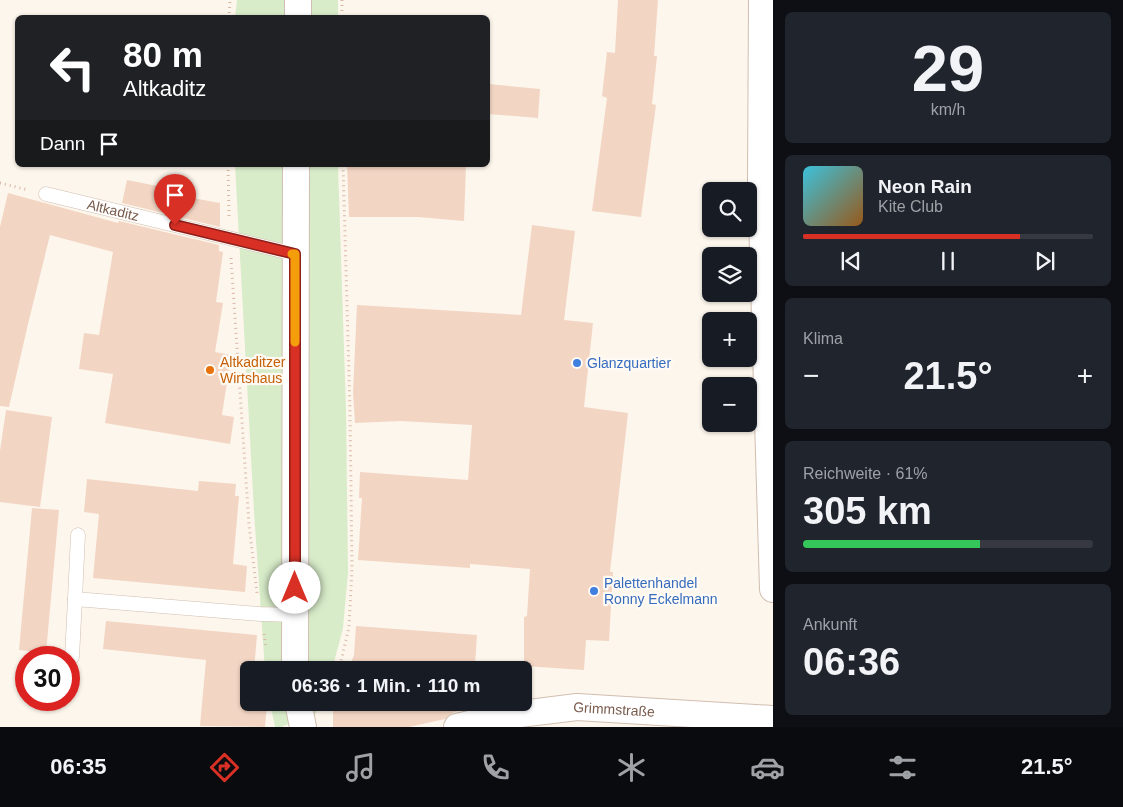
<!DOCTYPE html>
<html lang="de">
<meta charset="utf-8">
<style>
:root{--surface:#171b24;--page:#20242c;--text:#f1f3f6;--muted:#9ea1a6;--line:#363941;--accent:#d93025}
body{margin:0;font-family:Arial,sans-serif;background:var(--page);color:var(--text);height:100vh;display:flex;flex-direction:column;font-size:19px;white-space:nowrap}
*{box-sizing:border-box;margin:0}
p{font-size:16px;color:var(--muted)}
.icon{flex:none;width:28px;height:28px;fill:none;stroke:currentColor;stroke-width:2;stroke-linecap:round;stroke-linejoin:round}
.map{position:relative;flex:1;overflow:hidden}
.sheet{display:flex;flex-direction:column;gap:12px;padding:12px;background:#0d0f14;width:350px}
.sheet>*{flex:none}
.top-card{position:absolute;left:15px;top:15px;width:475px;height:152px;border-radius:8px;box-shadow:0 1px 4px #0004;background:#202124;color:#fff;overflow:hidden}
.tools{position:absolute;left:702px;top:182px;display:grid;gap:10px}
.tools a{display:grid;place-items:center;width:55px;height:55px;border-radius:8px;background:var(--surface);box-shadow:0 1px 4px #0004;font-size:25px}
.speed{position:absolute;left:15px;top:646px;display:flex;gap:10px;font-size:25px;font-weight:700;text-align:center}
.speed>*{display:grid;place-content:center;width:65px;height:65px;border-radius:50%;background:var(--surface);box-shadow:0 1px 4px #0004;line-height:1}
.speed .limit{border:8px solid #d22;background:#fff;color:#111}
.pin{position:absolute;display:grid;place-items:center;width:42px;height:42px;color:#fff;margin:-51px -21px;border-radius:50% 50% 50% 0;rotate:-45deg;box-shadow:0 0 5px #0007}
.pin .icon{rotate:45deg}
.me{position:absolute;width:55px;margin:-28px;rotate:0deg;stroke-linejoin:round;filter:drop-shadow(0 0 4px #0008)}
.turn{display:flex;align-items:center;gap:18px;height:105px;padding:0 25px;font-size:22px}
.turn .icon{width:65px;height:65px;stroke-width:2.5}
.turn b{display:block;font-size:35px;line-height:42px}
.then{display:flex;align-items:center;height:48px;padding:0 25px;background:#0003;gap:10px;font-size:19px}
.big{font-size:38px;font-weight:700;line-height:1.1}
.sheet .card{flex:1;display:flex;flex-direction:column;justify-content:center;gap:8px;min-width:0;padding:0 18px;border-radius:8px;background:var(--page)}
.sheet .dial{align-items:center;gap:0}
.dial b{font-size:65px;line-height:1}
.song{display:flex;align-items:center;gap:15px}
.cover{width:60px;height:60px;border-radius:8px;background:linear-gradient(135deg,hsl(190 70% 55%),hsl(30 70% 35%))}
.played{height:5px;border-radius:2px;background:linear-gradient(90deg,var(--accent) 75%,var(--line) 75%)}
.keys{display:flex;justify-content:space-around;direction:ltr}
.heat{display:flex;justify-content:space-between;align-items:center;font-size:28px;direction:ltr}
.charge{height:8px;border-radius:4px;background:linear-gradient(90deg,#34c759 61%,var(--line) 0)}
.trip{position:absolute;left:240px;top:661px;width:292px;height:50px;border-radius:8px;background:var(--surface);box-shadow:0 1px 4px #0004;font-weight:700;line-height:50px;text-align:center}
.dock{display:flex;height:80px;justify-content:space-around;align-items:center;background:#090b0e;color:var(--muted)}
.dock .icon{width:35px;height:35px}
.dock .selected{color:var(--accent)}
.dock b{font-size:22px;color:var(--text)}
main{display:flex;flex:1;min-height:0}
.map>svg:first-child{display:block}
.green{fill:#d8ecc9}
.building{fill:#f3d5c3}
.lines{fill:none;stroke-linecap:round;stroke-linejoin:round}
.lane-casing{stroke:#d1beb0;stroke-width:15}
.street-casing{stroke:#d1beb0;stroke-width:28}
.path{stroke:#d9b8a5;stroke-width:3;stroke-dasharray:1 4;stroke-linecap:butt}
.lane{stroke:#fff;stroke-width:14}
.street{stroke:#fff;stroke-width:26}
.route-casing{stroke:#8d1f18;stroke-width:12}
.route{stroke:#d93025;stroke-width:9}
.slow{stroke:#f59e0b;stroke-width:9}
.shop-dot{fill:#3f7fe0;stroke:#fffaf3;stroke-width:2}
.food-dot{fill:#e8710a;stroke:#fffaf3;stroke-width:2}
.labels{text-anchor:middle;stroke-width:4.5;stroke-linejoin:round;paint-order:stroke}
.street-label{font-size:14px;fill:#7a5c4d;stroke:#fffaf3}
.food-label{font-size:14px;fill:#c56008;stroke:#fffaf3;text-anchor:start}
.shop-label{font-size:14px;fill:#366cbe;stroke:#fffaf3;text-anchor:start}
</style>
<main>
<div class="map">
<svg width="773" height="727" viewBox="0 0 773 727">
<rect width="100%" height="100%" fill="#fdf6ec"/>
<g class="green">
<polygon points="237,0 338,0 338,17 235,18"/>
<polygon points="235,165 338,165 346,410 348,573 343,628 332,670 265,670 254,512"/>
<polygon points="270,703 321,703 316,713 281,727 275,727"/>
</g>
<g class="building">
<polygon points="618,0 658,0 654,56 657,56 652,104 656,105 641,217 592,211 607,98 602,96 607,52 615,53"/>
<polygon points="488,84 540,89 538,118 488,114"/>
<polygon points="347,165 466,165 464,221 418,217 349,217"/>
<polygon points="127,180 177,190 176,195 220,203 220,227 122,203"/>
<polygon points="8,193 118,223 119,221 219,245 219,251 223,252 216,302 223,303 215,352 231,355 222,415 234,417 230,444 105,423 113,374 79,369 84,333 99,335 113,252 50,235 28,324 9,407 0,406 0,227"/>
<polygon points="532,225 575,231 564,320 593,323 584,407 628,413 610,572 613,572 609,641 586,640 584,670 524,666 524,617 527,616 530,569 470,564 470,568 358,560 362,498 359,498 360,472 468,480 472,425 401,421 355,423 353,393 357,305 521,315"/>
<polygon points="6,410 52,417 40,507 0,502 0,451"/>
<polygon points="87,479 198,491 199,481 236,484 235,496 239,496 233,564 247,566 245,592 93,578 99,514 84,512"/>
<polygon points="32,508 59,510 46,653 19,650"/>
<polygon points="106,621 257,635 254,670 249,670 249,702 267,703 265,727 200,726 206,660 103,649"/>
<polygon points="356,626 477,635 475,664 513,666 515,670 348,670 354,655"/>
<polygon points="333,702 496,702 454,712 445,719 409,727 333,727"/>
</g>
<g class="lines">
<defs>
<g id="lane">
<path id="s1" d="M46,194L295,254"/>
<polyline points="78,535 75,599 260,614 295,615"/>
<polyline points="72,657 75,599"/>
</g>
<g id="street">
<polyline points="762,0 761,183 773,589"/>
<polyline points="298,18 298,0"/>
<polyline points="295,670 296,165"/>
<polyline points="298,702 303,727"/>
<path id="s2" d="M457,727L504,716L577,707L773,719"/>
</g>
</defs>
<use href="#lane" class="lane-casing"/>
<use href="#street" class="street-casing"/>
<g class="path">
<polyline points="342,0 342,18"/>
<polyline points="229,18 230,0"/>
<polyline points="228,165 229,217"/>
<polyline points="0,183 28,190"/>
<polyline points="231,258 249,525 257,593"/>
<polyline points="264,634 266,647"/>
<polyline points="339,670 349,627 352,569 350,409 343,165"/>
</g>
<use href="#lane" class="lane"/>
<use href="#street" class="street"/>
</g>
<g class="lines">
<defs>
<polyline id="route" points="175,225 295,254 295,588"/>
</defs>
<use href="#route" class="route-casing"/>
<use href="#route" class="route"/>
<polyline class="slow" points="292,254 295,254 295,342"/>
</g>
<g class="shop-dot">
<circle cx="577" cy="363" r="5"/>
<circle cx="594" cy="591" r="5"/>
</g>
<circle class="food-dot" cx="210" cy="370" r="5"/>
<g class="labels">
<g class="street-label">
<text dy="5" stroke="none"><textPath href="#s1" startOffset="69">Altkaditz</textPath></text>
<text dy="5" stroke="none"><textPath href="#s2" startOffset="159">Grimmstraße</textPath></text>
</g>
<g class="food-label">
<text x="220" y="367">Altkaditzer<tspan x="220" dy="16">Wirtshaus</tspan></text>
</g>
<g class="shop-label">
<text x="587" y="368">Glanzquartier</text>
<text x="604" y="588">Palettenhandel<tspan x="604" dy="16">Ronny Eckelmann</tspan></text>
</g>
</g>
</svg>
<div class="tools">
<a><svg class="icon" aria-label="search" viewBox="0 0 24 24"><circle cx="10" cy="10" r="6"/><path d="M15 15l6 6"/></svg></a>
<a><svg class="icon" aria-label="layers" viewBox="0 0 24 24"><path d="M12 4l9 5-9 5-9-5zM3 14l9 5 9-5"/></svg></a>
<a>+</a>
<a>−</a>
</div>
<div class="speed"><div class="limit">30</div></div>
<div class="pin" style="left:175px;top:225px;background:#d93025"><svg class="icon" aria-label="arrive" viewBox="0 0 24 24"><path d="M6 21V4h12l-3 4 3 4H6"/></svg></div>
<svg class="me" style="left:295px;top:588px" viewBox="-20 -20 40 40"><circle r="19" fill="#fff"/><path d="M0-13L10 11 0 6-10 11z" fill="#d93025"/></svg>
<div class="trip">06:36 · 1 Min. · 110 m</div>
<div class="top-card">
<div class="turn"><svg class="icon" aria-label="left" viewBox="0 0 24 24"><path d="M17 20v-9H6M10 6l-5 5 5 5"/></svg><div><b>80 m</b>Altkaditz</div></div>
<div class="then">Dann<svg class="icon" aria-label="arrive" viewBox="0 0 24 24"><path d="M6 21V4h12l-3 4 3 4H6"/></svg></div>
</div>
</div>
<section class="sheet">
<div class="card dial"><b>29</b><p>km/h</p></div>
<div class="card">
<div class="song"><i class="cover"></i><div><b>Neon Rain</b><p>Kite Club</p></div></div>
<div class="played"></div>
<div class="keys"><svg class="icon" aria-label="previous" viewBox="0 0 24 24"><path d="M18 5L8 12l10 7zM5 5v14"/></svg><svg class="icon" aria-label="pause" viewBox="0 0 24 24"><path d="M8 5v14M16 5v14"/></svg><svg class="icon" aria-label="next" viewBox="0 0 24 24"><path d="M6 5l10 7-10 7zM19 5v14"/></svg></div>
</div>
<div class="card"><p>Klima</p>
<div class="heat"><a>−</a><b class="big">21.5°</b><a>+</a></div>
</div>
<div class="card"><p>Reichweite · 61%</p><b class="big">305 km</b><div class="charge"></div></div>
<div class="card"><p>Ankunft</p><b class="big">06:36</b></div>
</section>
</main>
<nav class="dock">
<b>06:35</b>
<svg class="icon selected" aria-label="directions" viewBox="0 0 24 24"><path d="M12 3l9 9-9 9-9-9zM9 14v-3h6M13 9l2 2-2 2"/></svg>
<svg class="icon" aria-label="music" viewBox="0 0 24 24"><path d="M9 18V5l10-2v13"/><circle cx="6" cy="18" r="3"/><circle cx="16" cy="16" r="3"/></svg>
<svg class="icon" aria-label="phone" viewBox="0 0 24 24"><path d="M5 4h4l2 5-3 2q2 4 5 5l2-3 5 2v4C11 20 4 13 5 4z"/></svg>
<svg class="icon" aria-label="climate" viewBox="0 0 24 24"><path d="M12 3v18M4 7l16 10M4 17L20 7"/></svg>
<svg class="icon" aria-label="car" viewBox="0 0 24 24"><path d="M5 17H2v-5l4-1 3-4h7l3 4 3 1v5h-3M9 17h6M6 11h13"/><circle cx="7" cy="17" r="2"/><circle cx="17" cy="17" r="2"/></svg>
<svg class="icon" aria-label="filters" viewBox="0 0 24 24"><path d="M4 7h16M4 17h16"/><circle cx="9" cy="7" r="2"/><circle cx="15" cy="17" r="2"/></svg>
<b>21.5°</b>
</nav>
